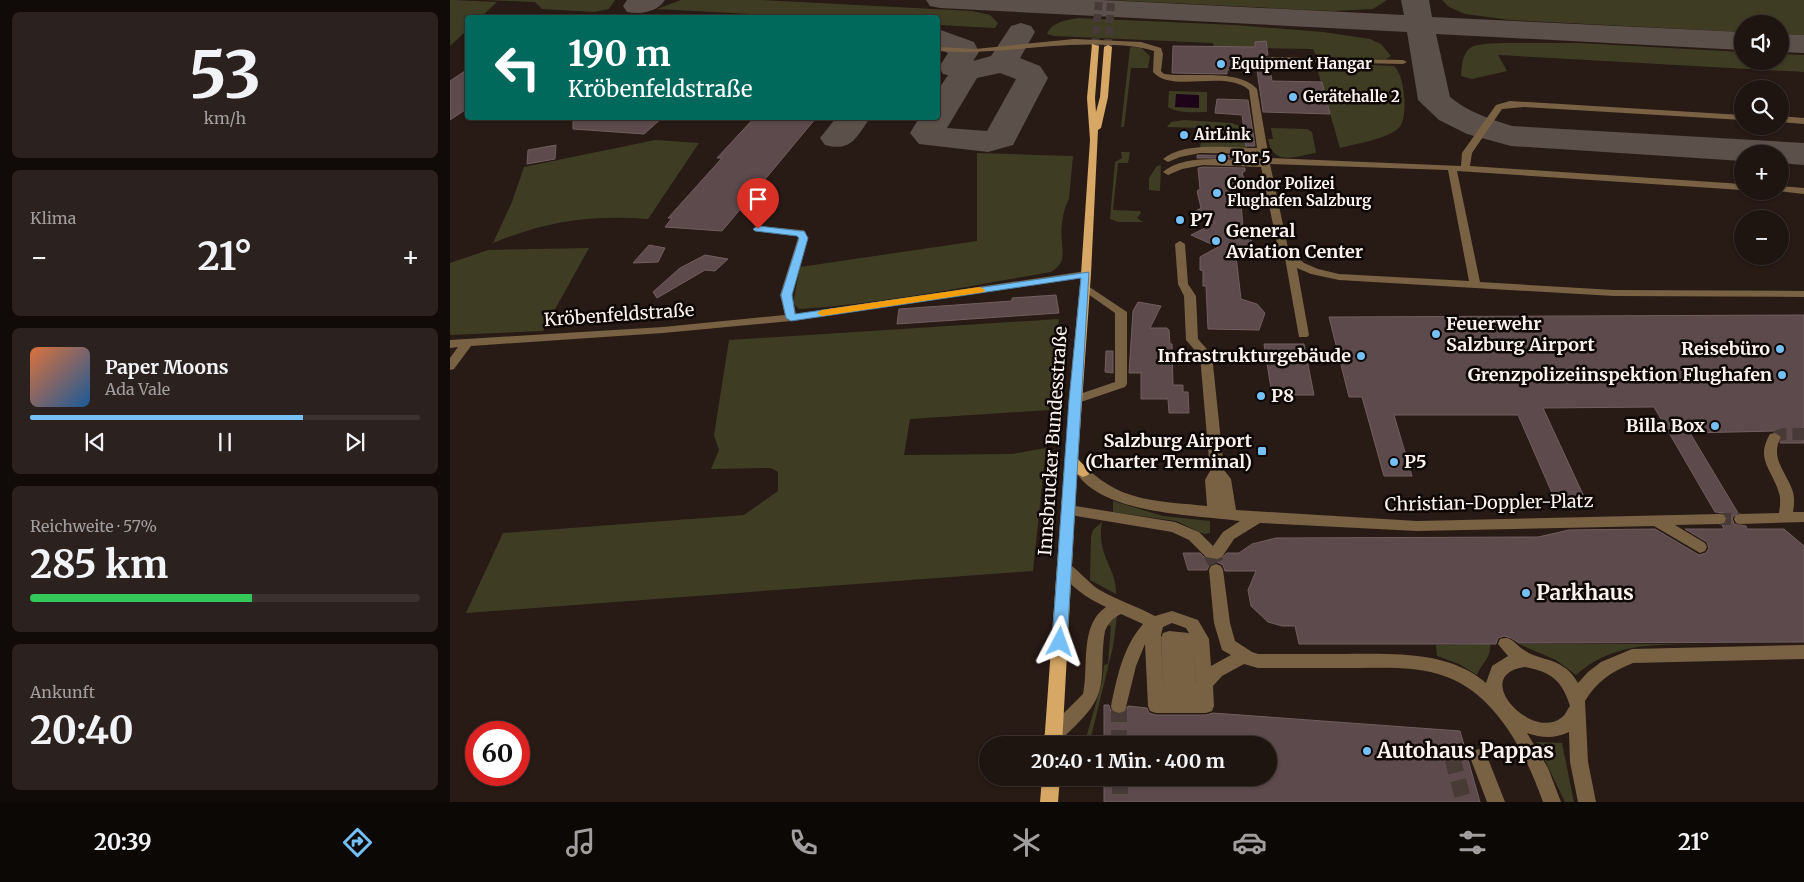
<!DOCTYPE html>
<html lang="de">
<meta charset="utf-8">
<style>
:root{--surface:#1e1410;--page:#2b211e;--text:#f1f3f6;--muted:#a19e9f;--line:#3c3330;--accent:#75c0f6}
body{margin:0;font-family:Merriweather,serif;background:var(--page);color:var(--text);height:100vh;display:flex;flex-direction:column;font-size:19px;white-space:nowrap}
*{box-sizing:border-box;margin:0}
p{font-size:16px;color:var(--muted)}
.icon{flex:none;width:28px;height:28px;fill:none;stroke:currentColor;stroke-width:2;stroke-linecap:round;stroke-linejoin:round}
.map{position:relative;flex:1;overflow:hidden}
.panel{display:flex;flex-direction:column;gap:12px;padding:12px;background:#100b09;width:450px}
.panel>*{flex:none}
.top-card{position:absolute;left:15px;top:15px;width:475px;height:105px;border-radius:5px;box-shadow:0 1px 4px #0004,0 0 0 1px var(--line);background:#00695c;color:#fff;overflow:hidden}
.tools{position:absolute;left:1284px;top:15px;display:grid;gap:10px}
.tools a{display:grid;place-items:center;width:55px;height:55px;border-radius:50%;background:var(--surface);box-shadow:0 1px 4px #0004,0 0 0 1px var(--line);font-size:25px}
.speed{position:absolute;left:15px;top:721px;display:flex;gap:10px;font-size:25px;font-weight:700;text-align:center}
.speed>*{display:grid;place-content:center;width:65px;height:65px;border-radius:50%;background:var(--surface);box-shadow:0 1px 4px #0004,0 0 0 1px var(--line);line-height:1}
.speed .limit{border:8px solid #d22;background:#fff;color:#111}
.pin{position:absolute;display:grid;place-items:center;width:42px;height:42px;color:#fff;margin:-51px -21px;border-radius:50% 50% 50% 0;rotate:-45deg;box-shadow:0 0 5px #0007}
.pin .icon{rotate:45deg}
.me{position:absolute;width:55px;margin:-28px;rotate:4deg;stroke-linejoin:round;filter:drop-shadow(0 0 4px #0008)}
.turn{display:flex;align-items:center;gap:18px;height:105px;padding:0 20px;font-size:22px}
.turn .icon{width:65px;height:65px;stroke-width:2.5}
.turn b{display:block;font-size:35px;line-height:42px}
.big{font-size:38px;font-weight:700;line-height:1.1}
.panel .card{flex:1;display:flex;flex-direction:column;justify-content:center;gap:8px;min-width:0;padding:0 18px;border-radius:8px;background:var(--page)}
.panel .dial{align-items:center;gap:0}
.dial b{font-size:65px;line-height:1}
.song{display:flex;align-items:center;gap:15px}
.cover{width:60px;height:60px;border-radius:8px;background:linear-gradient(135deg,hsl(20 70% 55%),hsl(210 70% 35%))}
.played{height:5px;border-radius:2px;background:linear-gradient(90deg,var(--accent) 70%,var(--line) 70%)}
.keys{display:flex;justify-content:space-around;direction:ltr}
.heat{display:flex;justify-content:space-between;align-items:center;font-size:28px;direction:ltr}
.charge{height:8px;border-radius:4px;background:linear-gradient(90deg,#34c759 57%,var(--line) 0)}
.trip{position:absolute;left:529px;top:736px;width:298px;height:50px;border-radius:25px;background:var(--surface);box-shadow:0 1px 4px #0004,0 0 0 1px var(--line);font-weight:700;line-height:50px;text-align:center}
.tab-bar{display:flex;height:80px;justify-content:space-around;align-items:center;background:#0c0806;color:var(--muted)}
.tab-bar .icon{width:35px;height:35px}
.tab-bar .active{color:var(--accent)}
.tab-bar b{font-size:22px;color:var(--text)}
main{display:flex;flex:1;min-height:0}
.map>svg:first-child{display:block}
.green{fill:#3e3d24}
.water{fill:#1e0418}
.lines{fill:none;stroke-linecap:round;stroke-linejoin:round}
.taxiway{fill:#5c504b;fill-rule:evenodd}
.building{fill:#5c4a4c;stroke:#715e60}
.minor-tunnel-far1{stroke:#483a36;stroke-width:12;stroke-dasharray:12 6;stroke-linecap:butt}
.minor-tunnel{stroke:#483a36;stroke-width:16;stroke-dasharray:16 8;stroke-linecap:butt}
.major-tunnel{stroke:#483a36;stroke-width:8;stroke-dasharray:8 4;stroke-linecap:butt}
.minor{fill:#796244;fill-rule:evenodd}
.major{fill:#d6a765;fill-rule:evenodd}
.route{fill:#75c0f6;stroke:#4c7da0}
.slow{fill:#f59e0b}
.poi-dot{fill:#75c0f6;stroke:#0d0705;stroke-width:2}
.labels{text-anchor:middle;stroke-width:5;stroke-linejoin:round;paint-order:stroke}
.far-poi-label{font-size:15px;font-weight:bold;fill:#fcf2ee;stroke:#0d0705;text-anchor:start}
.poi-label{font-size:18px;font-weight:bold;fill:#fcf2ee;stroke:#0d0705;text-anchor:start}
.street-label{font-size:18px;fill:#fcf2ee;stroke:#0d0705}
.near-poi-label{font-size:21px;font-weight:bold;fill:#fcf2ee;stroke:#0d0705;text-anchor:start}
</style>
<main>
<section class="panel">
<div class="card dial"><b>53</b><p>km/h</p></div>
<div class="card"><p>Klima</p>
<div class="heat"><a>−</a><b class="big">21°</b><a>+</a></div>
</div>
<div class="card">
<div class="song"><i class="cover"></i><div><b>Paper Moons</b><p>Ada Vale</p></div></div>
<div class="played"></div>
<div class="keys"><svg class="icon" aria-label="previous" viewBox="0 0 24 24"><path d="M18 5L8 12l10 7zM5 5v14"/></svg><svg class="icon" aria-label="pause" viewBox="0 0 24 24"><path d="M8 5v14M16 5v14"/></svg><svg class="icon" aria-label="next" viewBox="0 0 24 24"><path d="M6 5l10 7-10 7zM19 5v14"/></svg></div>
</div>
<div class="card"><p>Reichweite · 57%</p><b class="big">285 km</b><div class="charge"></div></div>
<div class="card"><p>Ankunft</p><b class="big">20:40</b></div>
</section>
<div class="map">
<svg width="1354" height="802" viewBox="0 0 1354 802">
<rect width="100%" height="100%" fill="#281a15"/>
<g class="green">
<polygon points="0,0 3,0 47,2 31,17 18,18 17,30 0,46"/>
<polygon points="34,0 165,0 159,9 144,12 92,9 85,2"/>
<polygon points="231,0 311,0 522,11 540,15 548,23 545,28 488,25 488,18 356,17 207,9"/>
<polygon points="659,0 937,0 923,9 883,11"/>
<polygon points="992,0 1354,0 1354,35 1330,34 1330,24 1292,24 1292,32 1060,20 1015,14 999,7"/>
<path d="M628,18L785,25L873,32L920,39L931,44L941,56L936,59L867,57L863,49L764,47L763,43L604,36L597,34C602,22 616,20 628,18Z"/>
<path d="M1052,43H1128L1292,52V61H1330V54L1354,55V72L1048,55L1057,71L1022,79L1011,76C1013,42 1022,45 1052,43Z"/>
<polygon points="682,47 691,48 700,56 698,68 681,68 674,127 671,127 680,48"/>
<path d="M870,63L944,66C951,73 953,85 954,95C955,103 955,118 951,125C944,138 904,144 890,148L866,65Z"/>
<path d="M719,91L757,92V112C746,112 729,114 718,107Z"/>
<polygon points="734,120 782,123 794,128 797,149 749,149 751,143 750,128 717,127 721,122"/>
<path d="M821,128L857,129L862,132L866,153C846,156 823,167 818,139H823Z"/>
<path d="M205,140L249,143L198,219C139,215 98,221 43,243L62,202L74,167Z"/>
<polygon points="671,152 680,152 678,163 668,163 663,210 690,211 691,213 687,218 693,222 668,222 660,219 665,162 672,158"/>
<path d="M527,153L623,156L619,199C613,209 610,230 612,242C613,256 615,263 601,272C518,286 433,304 349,309L343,303L350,267L527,241Z"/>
<polygon points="711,165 710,191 699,190 699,178 707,166"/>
<polygon points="139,248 93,331 0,335 0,263 38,250"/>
<polygon points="609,319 599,410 460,419 454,455 562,454 596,448 583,571 16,613 53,533 294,515 328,491 328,472 321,468 261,469 269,450 264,435 279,340"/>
<polygon points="663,501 713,516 760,521 760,533 754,534 726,521 663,512"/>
<path d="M652,522C646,556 667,568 666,594L640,580L641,537L643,530Z"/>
<polygon points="667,616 663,647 639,745 634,745 652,682 654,665 658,664 661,626 655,625"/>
<path d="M1040,644C1042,657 1031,664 1027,675L1009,664L987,656L986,645Z"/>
<path d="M1069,644H1266C1216,645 1165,639 1126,675L1106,660Z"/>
<polygon points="1086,742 1112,743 1124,802 1115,802"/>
</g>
<polygon class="water" points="726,94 749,95 749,108 725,107"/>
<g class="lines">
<g class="taxiway">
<path d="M177,0H215C207,12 190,15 177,12L173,6Z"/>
<path d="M476,0H652L954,15L951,0H979L982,17L1292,32V50L986,34L1000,97C1018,112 1040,119 1062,126L1354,143V165L1330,163V154H1292V161L1061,146L1017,134L989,120L968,100L957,32L490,8L480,6Z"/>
<path d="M571,23L581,26L585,32L570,58L590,66L598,78L563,145L538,152L469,144L460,133L469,118H488V90L498,75L493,74L489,67L498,53L488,48V29L524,42L529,52L523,61L541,56L561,26ZM550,73L566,79L537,131L497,128L527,78Z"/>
<polygon points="1330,34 1354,35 1354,53 1330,52"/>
<path d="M386,118H420C406,138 401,152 375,145L370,138Z"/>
</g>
</g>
<g class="building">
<polygon points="816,41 818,55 814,56 813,60 819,63 822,81 872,82 880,114 813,112 807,70 777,70 777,74 722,73 723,46 805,47 805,42"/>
<polygon points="18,69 18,108 0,120 0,81"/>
<polygon points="767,99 798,100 805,146 796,146 792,115 765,113"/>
<polygon points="123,118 212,118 194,134 123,129"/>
<polygon points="304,118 366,118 272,231 215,227 222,218 218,218 272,158 267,158"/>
<polygon points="106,145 105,159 77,164 78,150"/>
<polygon points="747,155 797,156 797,158 747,158"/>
<polygon points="753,167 795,168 795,171 792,173 796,185 790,192 793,227 800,227 803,257 786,256 791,299 807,304 815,313 809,330 758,329 756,286 753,286 753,271 750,270 750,257 768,247 741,235 765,223 744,212 751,208 747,191 750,189 748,168"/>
<polygon points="199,245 215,248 208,262 183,263"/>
<polygon points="255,255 278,259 265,271 255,270 207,298 203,292 230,268"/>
<polygon points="606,295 609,313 447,324 449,309 562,301 562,298"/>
<polygon points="688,302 711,306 700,328 717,328 719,330 720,344 722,344 723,385 733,385 733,392 738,392 739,413 719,413 718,399 691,399 691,373 679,373 683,311"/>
<polygon points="1354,315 1354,443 1330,443 1333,436 1325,431 1240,433 1288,513 1282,518 1284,524 1296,526 1297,529 1334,529 1354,546 1354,642 1069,643 1061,638 1054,636 1048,638 1046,644 849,644 845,626 832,626 818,622 801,606 798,590 806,571 775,571 773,565 767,562 760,564 757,570 738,570 733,553 750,553 756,559 768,561 777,553 789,553 802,544 826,538 1088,537 1119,530 1205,529 1249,555 1256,553 1259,548 1257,542 1235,529 1274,529 1272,525 1276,524 1278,518 1274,513 1265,512 1204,407 1093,408 1136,501 1106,502 1068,415 944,415 962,476 934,476 912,397 899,397 879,317"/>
<polygon points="814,344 854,344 864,395 822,395"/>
<polygon points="656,351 663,351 663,373 655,372"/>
<polygon points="654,705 659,705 661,712 668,715 676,713 678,706 697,708 699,713 706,715 756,715 763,713 1010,731 1030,802 654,802 654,778 818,778 818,745 654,745"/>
</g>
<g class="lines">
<g class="minor-tunnel-far1">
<polyline points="1325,437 1333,434 1354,434"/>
<polyline points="1269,519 1291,519"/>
</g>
<g class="minor-tunnel">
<polyline points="761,553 766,563"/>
<polyline points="669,706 669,745"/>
<polyline points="1002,757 1014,802"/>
<polyline points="670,778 670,802"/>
</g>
<g class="major-tunnel">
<polyline points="645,46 649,0"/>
<polyline points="658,47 661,0"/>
</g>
<g class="minor">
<path d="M624,39L691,42L711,48L713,54L711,71L714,74C741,78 788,68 807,89L819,158L1011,166L1012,153L1046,105L1060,101L1292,115V120L1074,107L1052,109L1022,153L1020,166L1292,184V190L1007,171L1030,282L1164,290L1354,291V297L1164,296L1025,288L889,280L861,274L847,268L859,335L857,337H849L835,258L828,248L811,167L753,165L732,169L718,175L713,172C734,153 783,160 809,161L808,154L750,153L730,157L718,162L713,159C733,141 782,148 807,148L799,90C774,69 723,94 703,72L704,51C688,46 673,45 656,45C599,42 544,56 488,51V47L525,49ZM820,164L998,170L1019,281L889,274L868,269L854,263L838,248Z"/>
<polygon points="816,57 953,60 957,62 953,64 819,61 815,59"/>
<polygon points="1330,116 1354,118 1354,124 1330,122"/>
<polygon points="1330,186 1354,188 1354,194 1327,191 1330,191"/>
<polygon points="308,226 351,230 355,231 358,238 342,295 346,314 636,271 641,274 636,277 341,321 213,333 21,346 4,369 0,370 0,358 8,347 0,348 0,340 213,327 335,315 330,295 348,238 347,236 304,231 303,229"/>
<path d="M730,241L735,244L738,284L746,296L748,339L762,355L774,470L781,479L786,510L967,521L1269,514L1274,515L1276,519L1274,523L1269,524L1225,525L1255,543L1257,547L1255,551L1250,553L1204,526L967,531L810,523L784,539L772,557L767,559L756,557L739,540L722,532L614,514L612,510L614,506L619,505L725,522L749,532L763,546L773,532L790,521C745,515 651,514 626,472L628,469H638C673,503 711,501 757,506L755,480L760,471L750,356L736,340L734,296L728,284L725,244Z"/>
<polygon points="635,284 677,312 677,384 675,387 625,404 621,403 619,400 621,397 665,382 665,313 631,289 630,287 631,285"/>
<path d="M1325,433L1331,437C1319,458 1337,473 1343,492C1345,499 1344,506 1343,512H1354V522L1291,524L1286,523L1284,519L1286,515L1291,514L1329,513C1330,506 1331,499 1329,493C1322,469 1305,460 1320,434Z"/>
<path d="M615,561C622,564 638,582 648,589C667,600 686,606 705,616L722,611L748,620L759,639L761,666L781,655L772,650L764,623L759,570L761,566L766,564L771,566L773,570L780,623L785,641L802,652L808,654C836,654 864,654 892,654C940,654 998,650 1036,683L1042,666L1058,656L1048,644L1050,639C1062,635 1065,645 1074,650C1086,659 1103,658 1115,668C1120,671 1125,678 1128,683L1138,672L1151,662L1182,649L1354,645V659L1183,663C1162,671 1146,682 1135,701L1138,762L1146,802H1128L1120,762L1119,732C1104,739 1092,738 1077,733L1098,768L1111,802H1093C1076,754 1047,696 997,677C968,666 936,668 907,668C874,668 841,668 808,668L794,664L772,676L763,686L764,706L762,711L756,713H706L700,711L698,706L695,644L686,666L675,711L669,713L663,711L661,706C667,677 673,647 693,624L671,614C663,618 658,623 655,631C648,673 662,691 627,724C620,731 613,739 603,743L597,740L594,735L597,730L633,694C639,667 629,625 656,607C637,598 618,586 608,567L610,563ZM722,623L736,628L739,633L719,631L713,633L711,638L714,699L711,635L713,627ZM743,639L746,683V684ZM1075,667C1101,672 1112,680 1120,706C1117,710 1115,716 1111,718C1081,741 1019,675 1075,667Z"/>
<polygon points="1029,749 1035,751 1055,802 1037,802 1020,757 1023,751"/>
</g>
<g class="major">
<polygon points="642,44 649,46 645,98 646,112 650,97 654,47 658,45 662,47 658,97 651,128 648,130 641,274 628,459 640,472 638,475 633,477 627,474 612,745 594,745 619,400 631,274 640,140 637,98"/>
<polygon points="592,778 610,778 608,802 590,802"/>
</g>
</g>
<polygon class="route" points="308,226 351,231 354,231 358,238 342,295 345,314 639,272 617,642 615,646 604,646 602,642 619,400 631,278 341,321 336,318 331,295 349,238 347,236 305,231 303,229"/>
<polygon class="slow" points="530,287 535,290 534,292 372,316 367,313 372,310"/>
<g class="poi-dot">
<circle cx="771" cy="64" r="5"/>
<circle cx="843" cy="97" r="5"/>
<circle cx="734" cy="135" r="5"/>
<circle cx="772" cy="158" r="5"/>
<circle cx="767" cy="193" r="5"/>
<circle cx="730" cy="220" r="5"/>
<circle cx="766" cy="241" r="5"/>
<circle cx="986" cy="334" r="5"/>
<circle cx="1330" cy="349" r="5"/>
<circle cx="911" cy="356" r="5"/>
<circle cx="1332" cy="375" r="5"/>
<circle cx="811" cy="396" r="5"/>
<circle cx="1265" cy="426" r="5"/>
<rect x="807" y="446" width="10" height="10" rx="2.5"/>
<circle cx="944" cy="462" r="5"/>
<circle cx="1076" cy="593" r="5"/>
<circle cx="917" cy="751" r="5"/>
</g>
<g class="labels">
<g class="far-poi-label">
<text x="781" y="69">Equipment Hangar</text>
<text x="853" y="102">Gerätehalle 2</text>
<text x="744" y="140">AirLink</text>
<text x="782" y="163">Tor 5</text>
<text x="777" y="189">Condor Polizei<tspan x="777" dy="17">Flughafen Salzburg</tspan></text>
</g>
<g class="poi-label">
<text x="740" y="226">P7</text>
<text x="776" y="237">General<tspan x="776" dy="21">Aviation Center</tspan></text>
<text x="996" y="330">Feuerwehr<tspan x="996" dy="21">Salzburg Airport</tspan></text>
<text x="1320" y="355" text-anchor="end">Reisebüro</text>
<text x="901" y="362" text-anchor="end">Infrastrukturgebäude</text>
<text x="1322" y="381" text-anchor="end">Grenzpolizeiinspektion Flughafen</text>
<text x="821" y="402">P8</text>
<text x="1255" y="432" text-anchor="end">Billa Box</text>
<text x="802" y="447" text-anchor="end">Salzburg Airport<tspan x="802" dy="21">(Charter Terminal)</tspan></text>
<text x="954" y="468">P5</text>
</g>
<g class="street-label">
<text transform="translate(169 315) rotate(-4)" y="6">Kröbenfeldstraße</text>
<text transform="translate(603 441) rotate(-86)" y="6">Innsbrucker Bundesstraße</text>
<text transform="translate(1039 503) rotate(-1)" y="6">Christian-Doppler-Platz</text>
</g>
<g class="near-poi-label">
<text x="1086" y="600">Parkhaus</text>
<text x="927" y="758">Autohaus Pappas</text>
</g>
</g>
</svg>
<div class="tools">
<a><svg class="icon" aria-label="sound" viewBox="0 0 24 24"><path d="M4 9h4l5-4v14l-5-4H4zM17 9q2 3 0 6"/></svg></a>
<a><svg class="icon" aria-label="search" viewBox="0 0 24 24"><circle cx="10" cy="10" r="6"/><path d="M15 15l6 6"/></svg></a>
<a>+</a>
<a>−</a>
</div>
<div class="speed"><div class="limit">60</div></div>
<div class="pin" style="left:308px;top:229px;background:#d93025"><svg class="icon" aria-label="arrive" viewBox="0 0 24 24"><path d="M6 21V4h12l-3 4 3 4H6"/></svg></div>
<svg class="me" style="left:610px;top:642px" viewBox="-20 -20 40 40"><path d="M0-17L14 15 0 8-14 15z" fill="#75c0f6" stroke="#fff" stroke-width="4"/></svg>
<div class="trip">20:40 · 1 Min. · 400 m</div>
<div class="top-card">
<div class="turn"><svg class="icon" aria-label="left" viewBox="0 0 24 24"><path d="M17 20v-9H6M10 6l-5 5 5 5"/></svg><div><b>190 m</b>Kröbenfeldstraße</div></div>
</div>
</div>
</main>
<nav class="tab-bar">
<b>20:39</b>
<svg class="icon active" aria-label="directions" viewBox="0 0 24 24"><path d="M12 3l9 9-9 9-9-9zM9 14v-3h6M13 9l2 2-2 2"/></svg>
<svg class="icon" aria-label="music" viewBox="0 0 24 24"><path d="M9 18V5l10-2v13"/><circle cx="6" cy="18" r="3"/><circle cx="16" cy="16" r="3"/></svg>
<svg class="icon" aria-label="phone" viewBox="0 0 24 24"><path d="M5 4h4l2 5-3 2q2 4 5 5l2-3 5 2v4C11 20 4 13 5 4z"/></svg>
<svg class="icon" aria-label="climate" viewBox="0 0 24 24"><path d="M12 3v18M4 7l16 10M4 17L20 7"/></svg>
<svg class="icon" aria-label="car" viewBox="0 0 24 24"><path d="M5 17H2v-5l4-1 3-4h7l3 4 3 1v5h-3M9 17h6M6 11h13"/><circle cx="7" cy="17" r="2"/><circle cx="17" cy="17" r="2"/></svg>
<svg class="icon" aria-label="filters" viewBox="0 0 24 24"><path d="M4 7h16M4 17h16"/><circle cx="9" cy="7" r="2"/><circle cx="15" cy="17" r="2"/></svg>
<b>21°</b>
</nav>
